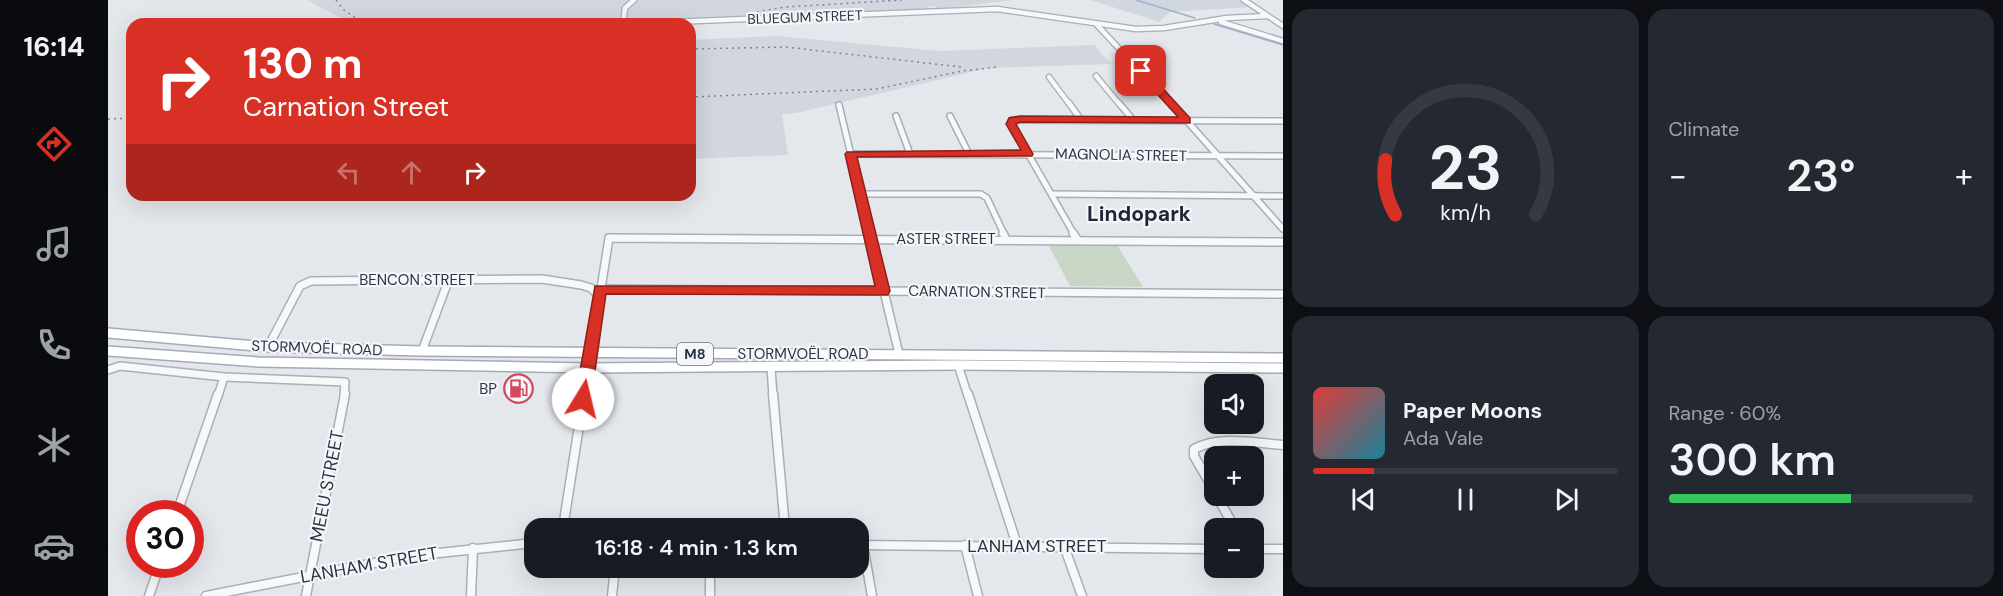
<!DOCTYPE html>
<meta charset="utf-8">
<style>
:root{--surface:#171b24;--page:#242831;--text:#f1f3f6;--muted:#9ea1a6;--line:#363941;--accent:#d93025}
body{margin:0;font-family:"DM Sans",sans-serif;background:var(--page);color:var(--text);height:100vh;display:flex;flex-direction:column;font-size:22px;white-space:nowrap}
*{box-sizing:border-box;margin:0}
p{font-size:20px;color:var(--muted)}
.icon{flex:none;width:33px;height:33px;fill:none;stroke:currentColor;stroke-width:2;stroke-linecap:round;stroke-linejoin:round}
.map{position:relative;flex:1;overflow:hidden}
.panel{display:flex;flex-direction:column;gap:9px;padding:9px;background:#0d0f14;width:720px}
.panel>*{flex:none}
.hud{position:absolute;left:18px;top:18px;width:570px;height:183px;border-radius:18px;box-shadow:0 6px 24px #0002;background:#d93025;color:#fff;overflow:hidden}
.buttons{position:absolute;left:1096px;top:374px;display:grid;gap:12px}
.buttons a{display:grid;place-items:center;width:60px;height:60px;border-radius:12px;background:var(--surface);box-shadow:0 6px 24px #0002;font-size:30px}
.speed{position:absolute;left:18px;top:500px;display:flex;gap:12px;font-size:30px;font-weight:700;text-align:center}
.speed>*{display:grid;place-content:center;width:78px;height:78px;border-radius:50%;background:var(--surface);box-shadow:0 6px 24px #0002;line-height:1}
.speed .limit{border:9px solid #d22;background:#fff;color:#111}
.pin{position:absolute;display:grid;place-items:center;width:51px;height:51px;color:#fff;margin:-26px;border-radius:12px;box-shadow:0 3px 9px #0006}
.me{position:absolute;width:66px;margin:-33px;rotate:9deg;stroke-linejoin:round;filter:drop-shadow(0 0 4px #0008)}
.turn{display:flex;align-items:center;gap:21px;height:126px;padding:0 18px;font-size:27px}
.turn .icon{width:78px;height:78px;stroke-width:2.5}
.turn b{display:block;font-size:42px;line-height:51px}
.lanes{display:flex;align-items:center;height:57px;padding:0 18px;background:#0003;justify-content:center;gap:30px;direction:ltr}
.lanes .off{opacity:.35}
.big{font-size:45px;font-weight:600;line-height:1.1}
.panel .widget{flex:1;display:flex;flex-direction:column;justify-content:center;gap:9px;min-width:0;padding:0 21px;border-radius:18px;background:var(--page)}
.panel .dial{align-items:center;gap:0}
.dial svg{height:156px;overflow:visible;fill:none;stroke:var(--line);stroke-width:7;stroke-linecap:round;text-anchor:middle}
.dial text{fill:var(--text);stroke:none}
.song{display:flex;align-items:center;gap:18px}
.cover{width:72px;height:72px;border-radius:9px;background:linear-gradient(135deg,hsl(0 70% 55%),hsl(190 70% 35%))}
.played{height:6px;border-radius:3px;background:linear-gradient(90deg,var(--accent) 20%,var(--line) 20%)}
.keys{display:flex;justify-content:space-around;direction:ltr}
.heat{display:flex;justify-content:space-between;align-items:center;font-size:33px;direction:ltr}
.charge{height:9px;border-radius:4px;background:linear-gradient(90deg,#34c759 60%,var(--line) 0)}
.panel .tiles{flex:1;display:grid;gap:9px;grid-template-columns:repeat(2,1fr)}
.trip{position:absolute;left:416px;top:518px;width:345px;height:60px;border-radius:18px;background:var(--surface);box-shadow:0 6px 24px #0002;font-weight:600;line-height:60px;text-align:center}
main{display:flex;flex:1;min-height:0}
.tab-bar{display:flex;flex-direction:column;width:108px;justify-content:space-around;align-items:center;background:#090b0e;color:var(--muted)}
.tab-bar .icon{width:42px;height:42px}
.tab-bar .selected{color:var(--accent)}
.tab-bar b{font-size:27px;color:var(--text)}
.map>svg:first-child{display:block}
.built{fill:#d2d6de}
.green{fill:#c9d6c5}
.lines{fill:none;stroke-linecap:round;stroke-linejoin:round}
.stream{stroke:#9fb4cc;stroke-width:1.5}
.minor-far3-casing{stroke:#a9aeb7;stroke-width:7}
.minor-far2-casing{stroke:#a9aeb7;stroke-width:8}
.minor-far1-casing{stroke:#a9aeb7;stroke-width:10}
.minor-casing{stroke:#a9aeb7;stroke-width:11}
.major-casing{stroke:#a3abb8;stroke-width:12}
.minor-far3{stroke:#f7f8fa;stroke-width:4.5}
.minor-far2{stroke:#f7f8fa;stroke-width:5}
.minor-far1{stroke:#f7f8fa;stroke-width:7}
.minor{stroke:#f7f8fa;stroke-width:8}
.major{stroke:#fff;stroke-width:9}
.rail{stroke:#7d8696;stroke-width:1.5;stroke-dasharray:2 4;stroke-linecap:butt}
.route{fill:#d93025;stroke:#8d1f18;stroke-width:1.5}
.labels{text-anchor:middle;stroke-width:4.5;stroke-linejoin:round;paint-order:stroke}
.far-street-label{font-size:14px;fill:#2b3445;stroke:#f4f6f9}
.shield{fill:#f4f6f9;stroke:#676e7b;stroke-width:1.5}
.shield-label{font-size:14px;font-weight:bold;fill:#2b3445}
.street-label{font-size:15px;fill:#2b3445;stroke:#f4f6f9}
.poi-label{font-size:15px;fill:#2b3445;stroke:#f4f6f9;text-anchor:end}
.near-street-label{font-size:18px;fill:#2b3445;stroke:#f4f6f9}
.district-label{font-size:21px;font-weight:bold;fill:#1d2536;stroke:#f4f6f9}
</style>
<main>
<nav class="tab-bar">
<b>16:14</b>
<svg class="icon selected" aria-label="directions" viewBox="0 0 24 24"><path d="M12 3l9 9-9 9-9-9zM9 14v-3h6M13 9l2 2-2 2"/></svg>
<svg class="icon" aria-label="music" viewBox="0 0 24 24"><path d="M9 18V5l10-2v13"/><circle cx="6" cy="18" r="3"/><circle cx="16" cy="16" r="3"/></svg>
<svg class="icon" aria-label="phone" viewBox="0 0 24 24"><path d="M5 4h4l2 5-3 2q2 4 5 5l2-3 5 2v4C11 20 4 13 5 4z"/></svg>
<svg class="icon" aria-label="climate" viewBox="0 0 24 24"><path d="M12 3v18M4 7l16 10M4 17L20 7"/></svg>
<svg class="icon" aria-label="car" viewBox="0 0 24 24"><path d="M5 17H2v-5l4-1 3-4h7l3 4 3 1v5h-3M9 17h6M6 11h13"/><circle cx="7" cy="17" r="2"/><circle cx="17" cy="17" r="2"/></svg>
</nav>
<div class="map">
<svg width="1175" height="596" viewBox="0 0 1175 596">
<rect width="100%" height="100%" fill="#e4e7ec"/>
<g class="built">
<polygon points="199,0 907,0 830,9 827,6 820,7 821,9 669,16 668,13 661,13 661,16 432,24 244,24"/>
<polygon points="983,0 1131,0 1142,7 1062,12 1051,22"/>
<polygon points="669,36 831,51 986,45 1003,64 881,68 688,113 674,114 680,155 582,159 582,40"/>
</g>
<polygon class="green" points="940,244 1009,245 1035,287 962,286"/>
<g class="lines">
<g class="stream">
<polyline points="1028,0 1087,18"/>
<polyline points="1106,24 1175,45"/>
</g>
<defs>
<g id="minor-far3">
<polyline points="526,0 517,8 515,24 889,9 1028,29 1056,28 1119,18 1159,16"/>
<polyline points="1136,0 1175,26"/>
<polyline points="1113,22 1175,41"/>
<polyline points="989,25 1064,105"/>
<polyline points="988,76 1012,105"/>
<polyline points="941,77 962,105"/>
</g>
<g id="minor-far2">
<polyline points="961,103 973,120"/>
<polyline points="1011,103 1025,120"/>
<polyline points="1063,103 1175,229"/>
<polyline points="731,105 762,234"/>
<polyline points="788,116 802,154"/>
<polyline points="842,116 861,154"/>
<polyline points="743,154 1175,156"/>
<polyline points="753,194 873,194 879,198 896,234"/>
<polyline points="944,194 1175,196"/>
<polyline points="966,234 903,124 904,120 1175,121"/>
</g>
<g id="minor-far1">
<polyline points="762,233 791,354"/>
<polyline points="895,233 898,239"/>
<polyline points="965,233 969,239"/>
<polyline points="492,289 1175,294"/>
<polyline points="160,347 192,286 203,281 434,279 473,285 483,288 491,296"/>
<polyline points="314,351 341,279"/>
<polyline points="850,365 860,396"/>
<polyline points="663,368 665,396"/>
<polyline points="0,370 12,366 116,377 237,382 236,396"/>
<polyline points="110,396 116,377"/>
<polyline points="476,396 501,238 1175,242"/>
</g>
<g id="minor">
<polyline points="665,394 677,528"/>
<polyline points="860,394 909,545"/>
<path d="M1107,492L1086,456V449C1111,435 1147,443 1175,445"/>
<polyline points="1108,495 1127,528"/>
<polyline points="69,513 110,394"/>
<polyline points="455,528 476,394"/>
<polyline points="750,545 1107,549"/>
<polyline points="755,545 764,596"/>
<polyline points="857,545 870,596"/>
<polyline points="956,546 974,596"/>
<polyline points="1146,549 1175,549"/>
<polyline points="602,567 602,596"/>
<polyline points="41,596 52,564"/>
<polyline points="98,596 302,556 426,543"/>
<polyline points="198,596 237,394"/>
<polyline points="363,596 365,548"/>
<polyline points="504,596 507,567"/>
</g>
<g id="major">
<polyline points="0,333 160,347 314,351 1175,358"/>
<polyline points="0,351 150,362 480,368 850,365 1175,368"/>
</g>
</defs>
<use href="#minor-far3" class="minor-far3-casing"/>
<use href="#minor-far2" class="minor-far2-casing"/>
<use href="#minor-far1" class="minor-far1-casing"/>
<use href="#minor" class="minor-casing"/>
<use href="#major" class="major-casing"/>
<use href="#minor-far3" class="minor-far3"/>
<use href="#minor-far2" class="minor-far2"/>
<use href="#minor-far1" class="minor-far1"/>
<use href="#minor" class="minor"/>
<use href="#major" class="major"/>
<g class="rail">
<polyline points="228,0 236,10 257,24"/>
<polyline points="643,13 677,7 794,0"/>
<polyline points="582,49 678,47 853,67"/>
<polyline points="582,97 769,89 854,71 891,67"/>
<polyline points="0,119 24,118"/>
</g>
</g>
<polygon class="route" points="1030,69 1037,69 1082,118 1082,123 912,122 908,124 925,154 924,156 749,157 782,291 780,295 498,294 483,399 481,404 475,406 470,404 467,399 487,286 767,286 737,154 739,152 913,150 898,124 901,118 912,116 1070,117 1030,73"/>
<defs>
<symbol id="fuel-ring" viewBox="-11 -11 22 22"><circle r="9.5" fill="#f4f6f9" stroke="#d1495b" stroke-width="1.5"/><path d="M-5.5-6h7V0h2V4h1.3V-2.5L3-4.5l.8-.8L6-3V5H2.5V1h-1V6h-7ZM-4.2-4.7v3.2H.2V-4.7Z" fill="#d1495b"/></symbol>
</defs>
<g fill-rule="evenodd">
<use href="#fuel-ring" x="394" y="372" width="33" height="33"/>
</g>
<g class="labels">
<g class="far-street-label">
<text transform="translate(697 17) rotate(-2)" y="5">BLUEGUM STREET</text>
</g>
<rect class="shield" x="569" y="343" width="36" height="22" rx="4.5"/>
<g class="shield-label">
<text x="587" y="359">M8</text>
</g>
<g class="street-label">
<text transform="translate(1013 155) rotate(1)" y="5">MAGNOLIA STREET</text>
<text x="838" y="244">ASTER STREET</text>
<text x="309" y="285">BENCON STREET</text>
<text transform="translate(869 292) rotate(1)" y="5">CARNATION STREET</text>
<text transform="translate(209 348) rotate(2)" y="5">STORMVOËL ROAD</text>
<text x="695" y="359">STORMVOËL ROAD</text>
</g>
<g class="poi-label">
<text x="389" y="394">BP</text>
</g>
<g class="near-street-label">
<text transform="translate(219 486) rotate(-79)" y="6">MEEU STREET</text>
<text x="929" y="552">LANHAM STREET</text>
<text transform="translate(261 565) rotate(-10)" y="6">LANHAM STREET</text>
</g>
<g class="district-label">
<text x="1031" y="221">Lindopark</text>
</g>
</g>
</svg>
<div class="buttons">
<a><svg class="icon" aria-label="sound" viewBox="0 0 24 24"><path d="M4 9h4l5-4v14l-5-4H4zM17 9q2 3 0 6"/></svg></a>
<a>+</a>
<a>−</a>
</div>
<div class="speed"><div class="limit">30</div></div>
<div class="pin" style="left:1033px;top:71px;background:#d93025"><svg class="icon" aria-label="arrive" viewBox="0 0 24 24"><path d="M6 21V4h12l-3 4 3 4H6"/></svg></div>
<svg class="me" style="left:475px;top:399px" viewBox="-20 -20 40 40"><circle r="19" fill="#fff"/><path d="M0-13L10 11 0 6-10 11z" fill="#d93025"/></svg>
<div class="trip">16:18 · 4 min · 1.3 km</div>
<div class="hud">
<div class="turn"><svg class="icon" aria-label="right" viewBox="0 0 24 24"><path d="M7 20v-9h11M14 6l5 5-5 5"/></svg><div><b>130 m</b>Carnation Street</div></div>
<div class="lanes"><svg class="icon off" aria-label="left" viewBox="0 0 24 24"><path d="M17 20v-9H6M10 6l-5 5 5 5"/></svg><svg class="icon off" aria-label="ahead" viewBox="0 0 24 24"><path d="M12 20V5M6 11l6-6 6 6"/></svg><svg class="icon" aria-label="right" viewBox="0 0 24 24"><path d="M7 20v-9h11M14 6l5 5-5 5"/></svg></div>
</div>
</div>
<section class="panel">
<div class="tiles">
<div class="widget dial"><svg viewBox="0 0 100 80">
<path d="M14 69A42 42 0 1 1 86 69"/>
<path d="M14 69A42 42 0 0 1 9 41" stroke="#d93025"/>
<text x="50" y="56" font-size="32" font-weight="700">23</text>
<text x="50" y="72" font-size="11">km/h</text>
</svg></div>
<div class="widget"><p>Climate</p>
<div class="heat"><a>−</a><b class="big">23°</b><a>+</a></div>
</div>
<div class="widget">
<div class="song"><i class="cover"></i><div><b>Paper Moons</b><p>Ada Vale</p></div></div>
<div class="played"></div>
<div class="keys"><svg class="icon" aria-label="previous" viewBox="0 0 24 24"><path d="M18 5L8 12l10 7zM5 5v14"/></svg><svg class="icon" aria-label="pause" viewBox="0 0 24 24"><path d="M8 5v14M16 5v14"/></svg><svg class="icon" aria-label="next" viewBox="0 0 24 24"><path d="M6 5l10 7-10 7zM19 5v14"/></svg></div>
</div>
<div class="widget"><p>Range · 60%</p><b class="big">300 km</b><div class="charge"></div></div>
</div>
</section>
</main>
